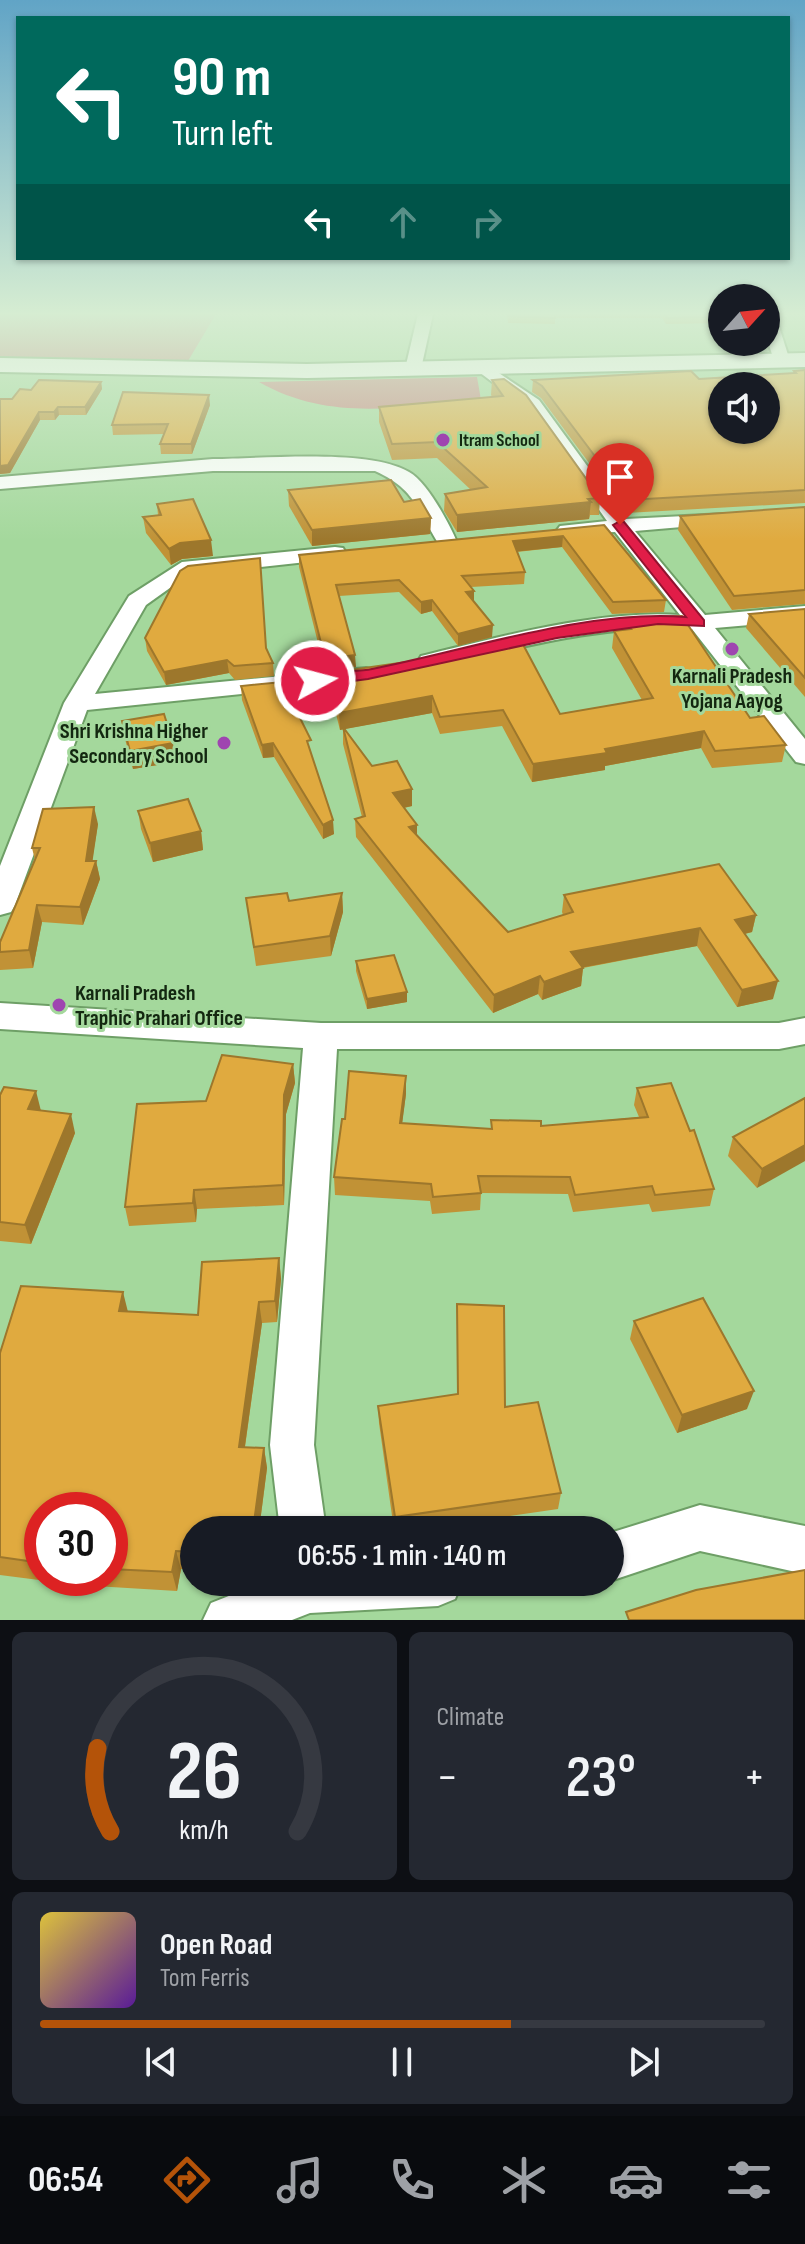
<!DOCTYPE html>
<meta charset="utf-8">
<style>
:root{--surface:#171b24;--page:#242831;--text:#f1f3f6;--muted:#9ea1a6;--line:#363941;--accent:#b45309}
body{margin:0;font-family:"Sofia Sans Condensed",sans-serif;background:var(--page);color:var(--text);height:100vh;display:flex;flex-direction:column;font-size:30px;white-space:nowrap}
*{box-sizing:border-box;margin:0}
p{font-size:26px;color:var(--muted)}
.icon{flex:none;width:44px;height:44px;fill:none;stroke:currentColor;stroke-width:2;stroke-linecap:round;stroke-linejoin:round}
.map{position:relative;height:1620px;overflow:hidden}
.side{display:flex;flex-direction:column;gap:12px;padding:12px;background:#0d0f14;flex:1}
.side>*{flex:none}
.guide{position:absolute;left:16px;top:16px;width:774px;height:244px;border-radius:0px;box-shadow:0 2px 6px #0004;background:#00695c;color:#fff;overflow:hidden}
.needle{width:52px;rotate:63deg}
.fabs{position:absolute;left:708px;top:284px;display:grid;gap:16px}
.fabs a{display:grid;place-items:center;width:72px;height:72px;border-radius:50%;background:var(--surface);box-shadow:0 2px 6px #0004;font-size:40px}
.speed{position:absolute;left:24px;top:1492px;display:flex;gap:16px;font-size:40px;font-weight:700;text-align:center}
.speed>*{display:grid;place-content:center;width:104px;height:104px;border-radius:50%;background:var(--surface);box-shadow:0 2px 6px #0004;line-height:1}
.speed .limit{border:12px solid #d22;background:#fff;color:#111}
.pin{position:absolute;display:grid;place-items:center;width:68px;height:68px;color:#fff;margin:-82px -34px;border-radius:50% 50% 50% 0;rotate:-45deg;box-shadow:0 0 8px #0007}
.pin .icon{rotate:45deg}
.me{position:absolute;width:88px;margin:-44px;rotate:83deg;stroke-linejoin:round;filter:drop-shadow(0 0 6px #0008)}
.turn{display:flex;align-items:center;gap:28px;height:168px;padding:0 24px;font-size:36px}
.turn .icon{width:104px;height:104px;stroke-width:2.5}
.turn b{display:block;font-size:56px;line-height:68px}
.lanes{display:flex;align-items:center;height:76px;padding:0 24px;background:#0003;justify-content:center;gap:40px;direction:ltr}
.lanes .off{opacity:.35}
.big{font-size:60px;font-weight:600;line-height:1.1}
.side .widget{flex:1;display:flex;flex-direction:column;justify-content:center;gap:12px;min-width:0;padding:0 28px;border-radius:12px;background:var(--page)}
.side .dial{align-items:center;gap:0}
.dial svg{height:208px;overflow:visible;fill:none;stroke:var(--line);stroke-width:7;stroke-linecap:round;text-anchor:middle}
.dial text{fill:var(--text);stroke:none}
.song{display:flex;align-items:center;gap:24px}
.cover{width:96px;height:96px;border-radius:12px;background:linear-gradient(135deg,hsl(50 70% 55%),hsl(270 70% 35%))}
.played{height:8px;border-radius:4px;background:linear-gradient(90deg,var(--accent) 65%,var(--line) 65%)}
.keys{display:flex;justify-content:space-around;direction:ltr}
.heat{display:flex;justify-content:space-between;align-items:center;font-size:44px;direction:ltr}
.side .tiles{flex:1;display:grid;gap:12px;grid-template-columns:1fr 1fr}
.widget:last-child{grid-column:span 2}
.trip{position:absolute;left:180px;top:1516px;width:444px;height:80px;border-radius:40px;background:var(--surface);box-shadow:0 2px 6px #0004;font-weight:600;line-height:80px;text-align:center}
.tab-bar{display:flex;height:128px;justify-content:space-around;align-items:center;background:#090b0e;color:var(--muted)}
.tab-bar .icon{width:56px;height:56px}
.tab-bar .on{color:var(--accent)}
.tab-bar b{font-size:36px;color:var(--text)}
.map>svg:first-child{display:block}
.green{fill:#ca8280}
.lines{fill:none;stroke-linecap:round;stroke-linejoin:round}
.minor-casing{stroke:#6e9f66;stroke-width:4}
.secondary-casing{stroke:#6e9f66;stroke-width:4}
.minor{fill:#fff;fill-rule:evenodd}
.secondary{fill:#fff;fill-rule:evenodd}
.wall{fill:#c19236;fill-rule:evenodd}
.shaded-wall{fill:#9d772c}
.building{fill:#e0aa3f;stroke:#9d772c;stroke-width:2;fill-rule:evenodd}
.route{fill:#e11d48;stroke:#92132f;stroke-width:2}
.poi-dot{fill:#9f45b0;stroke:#a4d89c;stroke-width:3}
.labels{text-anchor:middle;stroke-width:6;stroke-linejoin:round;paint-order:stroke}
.far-poi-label{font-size:18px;font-weight:bold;fill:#132710;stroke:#a4d89c;text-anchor:start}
.poi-label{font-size:22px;font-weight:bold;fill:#132710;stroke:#a4d89c}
</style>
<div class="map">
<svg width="805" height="1620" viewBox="0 0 805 1620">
<rect width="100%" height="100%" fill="#a4d89c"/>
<g class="green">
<polygon points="0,314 216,314 182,371 0,365"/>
<path d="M477,377L481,400C402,406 331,423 259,382Z"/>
</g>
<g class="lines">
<defs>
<g id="minor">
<polygon points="418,314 433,314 421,369 413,374 405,369"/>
<polygon points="766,314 775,314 790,361 788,364 774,361 766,335"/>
<path d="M481,361L539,400L626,519L724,514L727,518L724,522L717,524L635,531L705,615L805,606V620L715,628L805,739V764L796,762L692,629C604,623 515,649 430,668L421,666L418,661L421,656C498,637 602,609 680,615L615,532L560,534L557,530L560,526L607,521L527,408L475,369V363Z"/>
<path d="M213,459C262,459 369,448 409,472C427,482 449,523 457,542L454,546H440C418,512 416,489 375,471H213L0,489V477Z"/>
<polygon points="335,547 343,548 346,553 343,558 188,575 146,605 95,694 366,668 375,670 378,675 375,680 87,710 15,905 11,912 0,915 0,866 64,703 129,596 182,562"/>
<polygon points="0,1003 321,1023 779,1023 805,1018 805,1044 779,1049 337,1049 314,1445 326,1530 280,1530 270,1445 303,1048 0,1029"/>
<polygon points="700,1505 805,1526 805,1574 700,1551 610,1581 610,1533"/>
<polygon points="264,1582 462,1582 455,1599 438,1606 310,1613 292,1620 203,1620 211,1603"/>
</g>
<polygon id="secondary" points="805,353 805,367 307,378 0,372 0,358 307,364"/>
</defs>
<use href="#minor" class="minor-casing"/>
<use href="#secondary" class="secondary-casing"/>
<use href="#minor" class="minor"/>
<use href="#secondary" class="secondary"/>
</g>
<g class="wall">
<polygon points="507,314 722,314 722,323 666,324 662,318 555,318 555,324 508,323"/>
<polygon points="805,370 805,503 626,513 541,398 532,392 533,380 699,379 793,373 794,371"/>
<polygon points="492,380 600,498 599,515 590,515 589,519 457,532 444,511 445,494 471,490 437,458 392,460 379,422 379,407 492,397 491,395"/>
<polygon points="101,382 102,389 86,415 59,415 55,420 40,420 10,473 0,474 0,399 12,399 31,390"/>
<polygon points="210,405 192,454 161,454 160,444 164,434 113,435 112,425"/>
<polygon points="288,490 404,502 431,518 430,534 312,546 289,506"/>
<polygon points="157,504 213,556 182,559 171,565 146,533 143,517 158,515"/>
<polygon points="805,507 805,604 732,610 678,530 680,516"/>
<polygon points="604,525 666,600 664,612 612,614 562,547 517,552 525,572 524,584 471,587 474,591 474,602 492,637 458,646 432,611 421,614 399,592 339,596 356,667 325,671 299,567 299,555"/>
<polygon points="805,609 805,697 746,628 749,614"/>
<polygon points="621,618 786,745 782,762 712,768 701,748 605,766 605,770 532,782 502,726 440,734 432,713 344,729 372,766 412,789 412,806 404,808 417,825 417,836 508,932 563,915 562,912 564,895 756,915 752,932 745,934 773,999 737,1007 697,946 583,968 581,986 542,1000 538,994 493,1013 356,837 355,819 362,817 343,744 343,729 340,730 330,690 329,673 472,653 472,647 560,714 642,700 612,648 614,631 620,631"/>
<polygon points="145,638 266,649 273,663 274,676 235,680 229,673 166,685 147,651"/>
<polygon points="241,686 311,753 334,834 323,839 274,757 263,758 242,700"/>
<polygon points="122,721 176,762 133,769 125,739"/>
<polygon points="138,811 201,831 203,850 153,862 141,829"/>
<polygon points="98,824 92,861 96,861 100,879 83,925 42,922 33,968 0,970 0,942 35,860 32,848"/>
<polygon points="342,893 343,912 331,956 256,966 246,898 289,901"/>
<polygon points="356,961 407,1002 367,1009 356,971"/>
<polygon points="293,1064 295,1083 286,1114 284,1205 197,1209 196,1222 129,1226 125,1207 206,1101"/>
<polygon points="637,1088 714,1189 710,1206 652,1212 649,1204 573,1212 568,1194 481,1193 480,1210 432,1214 430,1201 335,1195 334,1177 345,1119 406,1094 402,1123 491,1129 491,1120 541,1126 639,1117 634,1105"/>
<polygon points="0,1095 41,1110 75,1133 31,1244 0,1241"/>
<polygon points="805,1098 757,1188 728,1156 733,1137"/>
<path d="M279,1258L281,1279L277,1322L262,1323L245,1447L264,1448L267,1468L259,1530H194V1570L181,1569L177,1591L78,1585L0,1575V1353L128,1311L198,1315ZM42,1510H110V1578H42Z"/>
<polygon points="457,1304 505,1407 561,1493 558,1509 415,1530 394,1530 379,1423 378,1406 457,1394"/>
<polygon points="634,1321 747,1409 677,1433 630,1339"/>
</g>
<g class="shaded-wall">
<polygon points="101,382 102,389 86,415 85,407"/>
<polygon points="209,395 210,405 192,454 191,444"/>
<polygon points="58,407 59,415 55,420 54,412"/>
<polygon points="39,412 40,420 10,473 0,474 0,466"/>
<polygon points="591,502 589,519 457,532 457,515"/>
<polygon points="431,518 430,534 312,546 312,530"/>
<polygon points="563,536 562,547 512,552 513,541"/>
<polygon points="211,540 213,556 182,559 171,565 169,549 180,543"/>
<polygon points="474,591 474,602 466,592"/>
<polygon points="432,600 432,611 421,614 421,602"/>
<polygon points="493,625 492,637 458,646 458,634"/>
<polygon points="355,655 356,667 325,671 325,659"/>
<polygon points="227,660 229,673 166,685 164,672"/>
<polygon points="432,696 432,713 340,730 339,713"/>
<polygon points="704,731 701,748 605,766 605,770 532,782 533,764 605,749"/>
<polygon points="173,743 176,762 133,769 130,751"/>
<polygon points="273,743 274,757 263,758 262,745"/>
<polygon points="412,789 412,806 393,810 393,793"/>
<polygon points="94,807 98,824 90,878 86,861"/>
<polygon points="333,820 334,834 323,839 323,825"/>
<polygon points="417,825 417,842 409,827"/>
<polygon points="201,831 203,850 153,862 150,843"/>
<polygon points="96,861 100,879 83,925 80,907"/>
<polygon points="342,893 343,912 331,956 330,936"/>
<polygon points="37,905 42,922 33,968 29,950"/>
<polygon points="756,915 752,932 731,937 735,920"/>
<polygon points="700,928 697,946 569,970 571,952"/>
<polygon points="583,968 581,986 542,1000 544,982"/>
<polygon points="540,976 538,994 493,1013 494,995"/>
<polygon points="778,981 773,999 737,1007 742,990"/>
<polygon points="407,992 407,1002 367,1009 367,999"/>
<polygon points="293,1064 295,1083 286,1114 284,1205 283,1185 284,1095"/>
<polygon points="406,1076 406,1094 400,1140 400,1123"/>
<polygon points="36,1091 41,1111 28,1109"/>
<polygon points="71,1114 75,1133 31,1244 25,1225"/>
<polygon points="805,1145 805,1161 757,1188 762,1169"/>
<polygon points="194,1190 197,1209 196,1222 193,1203"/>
<polygon points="279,1258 281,1279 277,1322 275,1301"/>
<polygon points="123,1292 128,1312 119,1311"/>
<polygon points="259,1302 262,1323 242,1467 239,1447"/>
<polygon points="754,1391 747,1409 677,1433 682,1415"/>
<polygon points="264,1448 267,1468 259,1530 253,1530"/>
<polygon points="176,1551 181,1569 177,1591 172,1572"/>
</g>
<g class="building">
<polygon points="508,314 555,314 555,318 508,316"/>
<polygon points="665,314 722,314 722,316 667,318"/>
<path d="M805,370V490L628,500L542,386L533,380L691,371L699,379L796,373L794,371ZM722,386H766V430H722Z"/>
<polygon points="504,379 526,395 600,498 588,499 591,502 457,515 445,494 487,487 437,442 392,444 379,407 503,396 492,380"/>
<polygon points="39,380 101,382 85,407 58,407 54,412 39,412 8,465 0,466 0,399 12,399 20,389 31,390"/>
<polygon points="123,392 209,395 191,444 160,444 168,424 112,425"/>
<polygon points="391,480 404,502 420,499 431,518 312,530 288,490"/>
<polygon points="193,499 211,540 180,543 169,549 143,517 161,515 157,504"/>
<polygon points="805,507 805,590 734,596 680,516"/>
<polygon points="604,525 666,600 613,602 563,536 513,541 525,572 462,576 474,591 466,592 493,625 458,634 432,600 421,602 399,580 336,585 355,655 325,659 299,555"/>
<polygon points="260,558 266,648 273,663 234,666 227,660 164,672 145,638 180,571 188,566"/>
<polygon points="805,609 805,678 749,614"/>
<polygon points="682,616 750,718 764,716 786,745 715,751 704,731 605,749 607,753 533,764 503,710 440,717 432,696 339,713 329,673 476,652 472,647 519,637 560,714 653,698 614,631 631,629 621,618"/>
<polygon points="282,682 311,740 307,741 333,820 323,825 273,743 262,745 241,686"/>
<polygon points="164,714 173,743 130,751 122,721"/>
<polygon points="343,727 372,766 397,761 412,789 393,793 417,825 409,827 508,932 573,912 564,895 719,864 756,915 735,920 778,981 742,990 700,928 571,952 583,968 544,982 540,976 494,995 355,819 365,816"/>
<polygon points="188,799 201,831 150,843 138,811"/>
<polygon points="94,807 86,861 96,861 80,907 37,905 29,950 0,952 0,942 40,848 32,848 43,809"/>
<polygon points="287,893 289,901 342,893 330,936 254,947 246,898"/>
<polygon points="394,955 407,992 367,999 356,961"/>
<polygon points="222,1055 293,1064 284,1095 283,1185 194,1190 193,1203 125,1207 137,1104 206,1101"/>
<polygon points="349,1071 406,1076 400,1123 492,1129 491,1120 541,1121 541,1126 648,1117 637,1088 671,1083 690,1131 694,1130 714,1189 655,1195 652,1186 575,1195 570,1177 478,1176 481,1193 433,1197 431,1184 334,1177 342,1119 345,1119"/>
<polygon points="4,1087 36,1091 28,1109 71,1114 25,1225 0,1222 0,1095"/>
<polygon points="805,1098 805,1145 762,1169 733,1137"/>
<polygon points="279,1258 275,1301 259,1302 239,1447 264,1448 253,1530 194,1530 194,1552 176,1551 172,1572 110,1569 110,1510 42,1510 42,1563 0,1557 0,1353 21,1286 123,1292 119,1311 198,1315 202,1262"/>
<polygon points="703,1298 754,1391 682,1415 634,1321"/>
<polygon points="457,1304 504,1306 505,1407 538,1402 561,1493 395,1517 378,1406 458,1394"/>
<polygon points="805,1570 805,1620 629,1620 626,1612 696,1590"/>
</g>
<linearGradient id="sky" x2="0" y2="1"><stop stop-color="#61a4c6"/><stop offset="0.58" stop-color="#d6edd2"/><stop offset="1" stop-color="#d6edd2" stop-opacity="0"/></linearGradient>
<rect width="805" height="541" fill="url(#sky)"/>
<path class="route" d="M620,521L624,522L704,620V626L658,624L557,638L368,679L315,686L307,681C320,669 354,673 372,669C469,650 588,609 686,617L613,525Z"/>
<g class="poi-dot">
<circle cx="443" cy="440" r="8"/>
<circle cx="732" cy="649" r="8"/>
<circle cx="224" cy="743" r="8"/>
<circle cx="59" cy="1005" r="8"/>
</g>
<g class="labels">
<g class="far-poi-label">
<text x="459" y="446">Itram School</text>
</g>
<g class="poi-label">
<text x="732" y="683">Karnali Pradesh<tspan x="732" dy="25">Yojana Aayog</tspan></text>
<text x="208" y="738" text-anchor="end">Shri Krishna Higher<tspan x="208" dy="25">Secondary School</tspan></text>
<text x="75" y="1000" text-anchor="start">Karnali Pradesh<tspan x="75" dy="25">Traphic Prahari Office</tspan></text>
</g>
</g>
</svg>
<div class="fabs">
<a><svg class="needle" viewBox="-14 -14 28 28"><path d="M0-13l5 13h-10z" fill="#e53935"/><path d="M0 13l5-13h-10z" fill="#9ea1a6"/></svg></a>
<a><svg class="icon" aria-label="sound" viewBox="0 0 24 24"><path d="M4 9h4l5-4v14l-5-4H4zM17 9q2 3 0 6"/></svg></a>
</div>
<div class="speed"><div class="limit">30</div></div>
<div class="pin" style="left:620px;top:525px;background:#d93025"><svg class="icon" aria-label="arrive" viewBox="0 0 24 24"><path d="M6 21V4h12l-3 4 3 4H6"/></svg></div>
<svg class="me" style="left:315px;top:681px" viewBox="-20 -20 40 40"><circle r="17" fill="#e11d48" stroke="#fff" stroke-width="3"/><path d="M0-11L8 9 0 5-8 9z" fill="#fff"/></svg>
<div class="trip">06:55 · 1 min · 140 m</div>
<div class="guide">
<div class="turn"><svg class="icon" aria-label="left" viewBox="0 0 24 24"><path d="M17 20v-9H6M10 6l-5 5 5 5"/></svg><div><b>90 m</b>Turn left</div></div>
<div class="lanes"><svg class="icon" aria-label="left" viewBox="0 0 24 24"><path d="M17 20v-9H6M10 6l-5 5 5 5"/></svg><svg class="icon off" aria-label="ahead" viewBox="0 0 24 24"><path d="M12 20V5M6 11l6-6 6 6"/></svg><svg class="icon off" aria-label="right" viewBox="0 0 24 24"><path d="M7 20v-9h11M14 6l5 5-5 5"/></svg></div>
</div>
</div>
<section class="side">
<div class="tiles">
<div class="widget dial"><svg viewBox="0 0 100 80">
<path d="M14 69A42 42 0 1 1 86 69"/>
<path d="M14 69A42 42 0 0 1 9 37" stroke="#b45309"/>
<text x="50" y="56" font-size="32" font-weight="700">26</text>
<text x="50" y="72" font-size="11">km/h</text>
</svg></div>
<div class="widget"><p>Climate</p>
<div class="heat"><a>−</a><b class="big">23°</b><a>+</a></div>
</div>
<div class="widget">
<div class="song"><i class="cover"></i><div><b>Open Road</b><p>Tom Ferris</p></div></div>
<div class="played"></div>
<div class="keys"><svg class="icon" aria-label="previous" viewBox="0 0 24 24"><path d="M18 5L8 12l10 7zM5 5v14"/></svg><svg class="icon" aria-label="pause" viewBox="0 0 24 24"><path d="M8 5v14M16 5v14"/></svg><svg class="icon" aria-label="next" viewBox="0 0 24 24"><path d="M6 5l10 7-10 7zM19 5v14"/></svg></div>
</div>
</div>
</section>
<nav class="tab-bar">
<b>06:54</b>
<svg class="icon on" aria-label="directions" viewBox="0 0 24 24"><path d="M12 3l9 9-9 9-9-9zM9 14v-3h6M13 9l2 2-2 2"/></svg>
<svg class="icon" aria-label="music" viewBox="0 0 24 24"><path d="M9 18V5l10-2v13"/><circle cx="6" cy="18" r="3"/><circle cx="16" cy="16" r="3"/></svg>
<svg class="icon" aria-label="phone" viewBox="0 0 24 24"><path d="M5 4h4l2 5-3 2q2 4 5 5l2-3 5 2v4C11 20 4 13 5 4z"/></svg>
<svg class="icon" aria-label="climate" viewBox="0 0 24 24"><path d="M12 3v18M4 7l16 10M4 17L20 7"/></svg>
<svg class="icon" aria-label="car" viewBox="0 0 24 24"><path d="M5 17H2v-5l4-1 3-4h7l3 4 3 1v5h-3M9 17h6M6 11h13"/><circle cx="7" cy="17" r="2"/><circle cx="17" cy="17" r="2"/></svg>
<svg class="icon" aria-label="filters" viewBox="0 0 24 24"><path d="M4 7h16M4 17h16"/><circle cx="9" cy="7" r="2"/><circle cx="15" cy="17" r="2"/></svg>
</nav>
